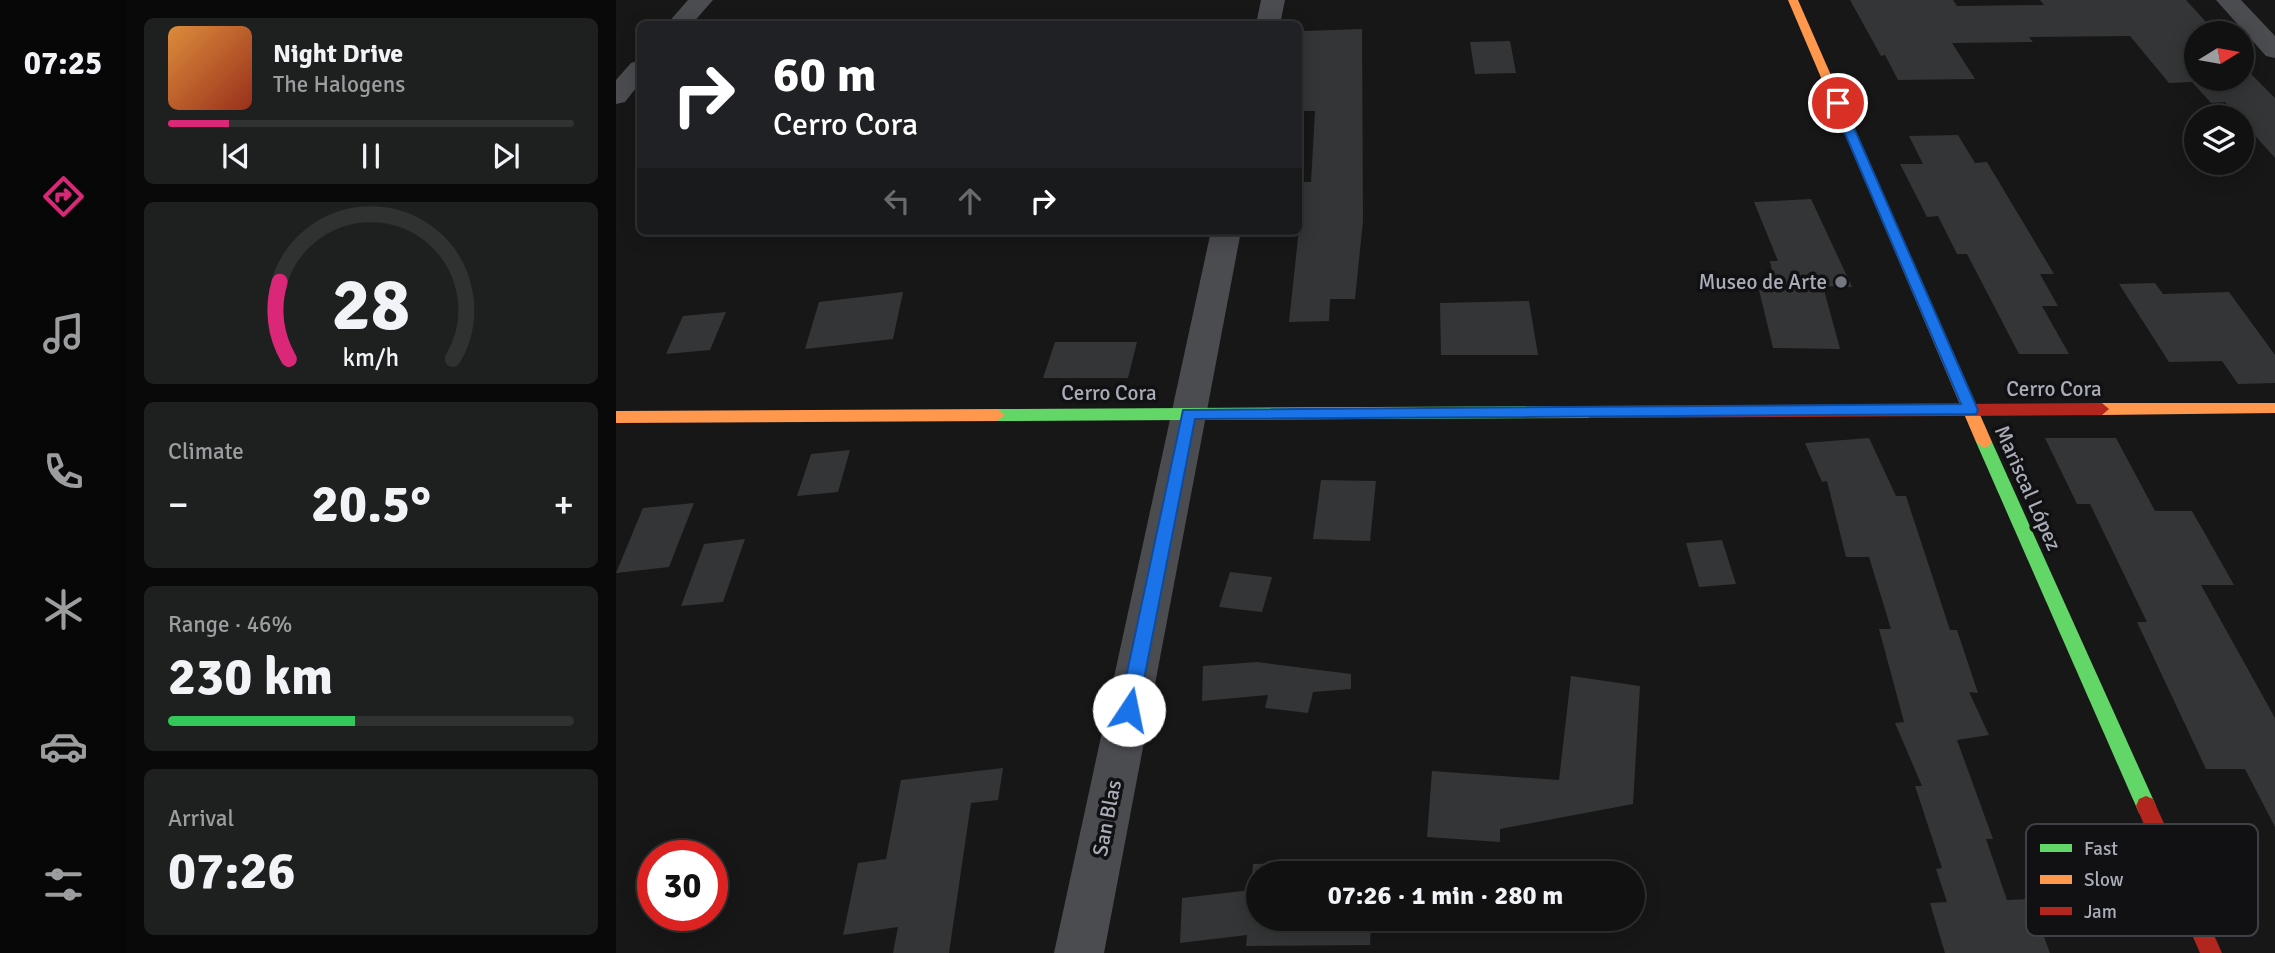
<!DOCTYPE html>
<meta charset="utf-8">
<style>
:root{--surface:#111;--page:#1e1f1f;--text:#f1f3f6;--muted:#9c9d9f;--line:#303131;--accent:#db2777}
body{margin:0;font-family:Signika,sans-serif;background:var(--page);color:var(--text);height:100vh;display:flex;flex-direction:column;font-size:26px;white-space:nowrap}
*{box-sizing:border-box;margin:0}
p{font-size:23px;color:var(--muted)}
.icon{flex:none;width:38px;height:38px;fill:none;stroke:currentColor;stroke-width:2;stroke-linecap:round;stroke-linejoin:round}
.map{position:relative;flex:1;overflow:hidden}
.panel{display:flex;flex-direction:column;gap:18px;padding:18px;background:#090909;width:490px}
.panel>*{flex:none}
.top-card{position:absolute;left:21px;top:21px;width:665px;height:214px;border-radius:10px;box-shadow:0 4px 18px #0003,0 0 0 2px var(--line);background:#202124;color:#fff;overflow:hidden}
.needle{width:46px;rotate:79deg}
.tools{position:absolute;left:1568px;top:21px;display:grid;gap:14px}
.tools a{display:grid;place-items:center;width:70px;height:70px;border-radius:50%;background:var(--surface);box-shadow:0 4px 18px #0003,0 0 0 2px var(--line);font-size:35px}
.speed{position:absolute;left:21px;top:840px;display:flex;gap:14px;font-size:35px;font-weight:700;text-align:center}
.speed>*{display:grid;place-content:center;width:91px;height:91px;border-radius:50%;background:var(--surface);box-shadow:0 4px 18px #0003,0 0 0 2px var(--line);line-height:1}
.speed .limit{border:10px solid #d22;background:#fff;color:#111}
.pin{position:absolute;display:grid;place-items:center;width:60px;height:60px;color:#fff;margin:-30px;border:4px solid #fff;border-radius:50%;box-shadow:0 2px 7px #0007}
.me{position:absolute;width:77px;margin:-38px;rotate:11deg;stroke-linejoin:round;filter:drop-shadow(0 0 5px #0008)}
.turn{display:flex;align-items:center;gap:24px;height:147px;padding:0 21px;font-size:32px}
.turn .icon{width:91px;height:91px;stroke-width:2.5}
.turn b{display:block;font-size:49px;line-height:60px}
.lanes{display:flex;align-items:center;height:66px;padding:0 21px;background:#0003;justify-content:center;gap:35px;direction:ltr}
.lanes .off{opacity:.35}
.big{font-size:52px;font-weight:800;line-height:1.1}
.panel .card{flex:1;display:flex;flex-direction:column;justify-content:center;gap:10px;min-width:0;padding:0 24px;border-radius:10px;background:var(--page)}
.panel .dial{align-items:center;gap:0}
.dial svg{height:182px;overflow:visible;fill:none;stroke:var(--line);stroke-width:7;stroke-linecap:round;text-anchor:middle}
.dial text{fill:var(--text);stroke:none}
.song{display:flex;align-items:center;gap:21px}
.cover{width:84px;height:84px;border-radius:10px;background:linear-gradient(135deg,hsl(30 70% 55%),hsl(10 70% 35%))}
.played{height:7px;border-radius:4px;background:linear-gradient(90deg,var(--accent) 15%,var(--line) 15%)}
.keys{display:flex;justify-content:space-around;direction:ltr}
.heat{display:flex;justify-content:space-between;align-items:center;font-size:38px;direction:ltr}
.charge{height:10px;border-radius:5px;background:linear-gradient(90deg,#34c759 46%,var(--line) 0)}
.trip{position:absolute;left:630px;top:861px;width:399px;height:70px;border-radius:35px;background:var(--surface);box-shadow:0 4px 18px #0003,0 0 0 2px var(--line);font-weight:800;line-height:70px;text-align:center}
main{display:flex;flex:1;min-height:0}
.tab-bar{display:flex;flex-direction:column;width:126px;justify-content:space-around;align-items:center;background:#070707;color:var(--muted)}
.tab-bar .icon{width:49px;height:49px}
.tab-bar .current{color:var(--accent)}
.tab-bar b{font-size:32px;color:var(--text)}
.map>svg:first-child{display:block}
.building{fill:#343537}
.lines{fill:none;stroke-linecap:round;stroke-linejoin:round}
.street{fill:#4b4c50;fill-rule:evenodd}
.fast{fill:#63d668;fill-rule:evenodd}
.slow{fill:#ff974d;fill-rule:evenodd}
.jam{fill:#b3261e;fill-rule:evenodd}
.route{fill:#1a73e8;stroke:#114b97;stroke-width:2}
.poi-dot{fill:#757880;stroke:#111113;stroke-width:2.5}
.labels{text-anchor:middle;stroke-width:7;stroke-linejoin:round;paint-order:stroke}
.poi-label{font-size:21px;fill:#a8adb8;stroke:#111113;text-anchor:end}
.street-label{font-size:21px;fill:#a8adb8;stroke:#111113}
.key{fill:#111113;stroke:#3e4045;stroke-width:2}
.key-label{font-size:19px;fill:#a8adb8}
</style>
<main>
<nav class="tab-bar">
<b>07:25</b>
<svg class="icon current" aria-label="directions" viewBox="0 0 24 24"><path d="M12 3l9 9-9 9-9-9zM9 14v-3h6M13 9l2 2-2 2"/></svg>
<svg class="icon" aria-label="music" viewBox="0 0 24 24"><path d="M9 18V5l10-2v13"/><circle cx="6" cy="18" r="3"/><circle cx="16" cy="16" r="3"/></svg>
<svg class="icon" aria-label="phone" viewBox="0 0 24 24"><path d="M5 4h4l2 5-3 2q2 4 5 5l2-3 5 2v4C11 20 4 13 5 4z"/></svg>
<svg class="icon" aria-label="climate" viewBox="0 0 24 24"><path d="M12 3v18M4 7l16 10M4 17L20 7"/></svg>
<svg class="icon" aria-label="car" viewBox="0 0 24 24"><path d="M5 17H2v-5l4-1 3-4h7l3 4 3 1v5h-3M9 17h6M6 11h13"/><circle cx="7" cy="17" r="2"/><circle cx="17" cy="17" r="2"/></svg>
<svg class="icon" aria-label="filters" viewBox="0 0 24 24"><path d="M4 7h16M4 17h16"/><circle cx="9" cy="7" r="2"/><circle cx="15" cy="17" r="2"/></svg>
</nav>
<section class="panel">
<div class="card">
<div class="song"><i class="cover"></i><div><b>Night Drive</b><p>The Halogens</p></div></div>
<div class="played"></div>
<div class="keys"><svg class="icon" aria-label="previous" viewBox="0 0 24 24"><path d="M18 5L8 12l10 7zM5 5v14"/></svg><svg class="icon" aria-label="pause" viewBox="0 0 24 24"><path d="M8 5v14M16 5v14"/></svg><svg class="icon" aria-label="next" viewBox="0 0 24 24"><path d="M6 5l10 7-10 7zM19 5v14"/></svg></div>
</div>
<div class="card dial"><svg viewBox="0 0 100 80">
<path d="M14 69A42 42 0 1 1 86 69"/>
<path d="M14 69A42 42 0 0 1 10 35" stroke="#db2777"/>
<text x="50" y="56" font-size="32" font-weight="700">28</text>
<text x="50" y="72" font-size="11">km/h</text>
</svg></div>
<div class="card"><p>Climate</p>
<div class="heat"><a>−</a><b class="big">20.5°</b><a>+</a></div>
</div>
<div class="card"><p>Range · 46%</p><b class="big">230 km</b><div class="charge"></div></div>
<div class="card"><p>Arrival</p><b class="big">07:26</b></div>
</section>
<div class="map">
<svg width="1659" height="953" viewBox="0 0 1659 953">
<rect width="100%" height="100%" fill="#171717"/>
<g class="building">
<polygon points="1234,0 1337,0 1341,6 1428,5 1424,0 1570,0 1600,33 1580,33 1580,79 1626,79 1626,65 1659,98 1659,158 1626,121 1626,117 1622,117 1609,102 1595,103 1576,82 1553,83 1514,36 1413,37 1417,42 1336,43 1359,79 1282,80 1269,55 1265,56"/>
<polygon points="746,29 747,221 739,299 714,299 713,321 673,322 688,182 695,182 699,111 683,111 688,31"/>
<polygon points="894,41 900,73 859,74 854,42"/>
<polygon points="1342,135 1359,163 1371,162 1438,274 1424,274 1442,306 1426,306 1453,354 1403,354 1351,254 1341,254 1322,216 1311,217 1284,164 1307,164 1293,136"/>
<polygon points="1195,199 1236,287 1207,286 1224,349 1157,348 1143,290 1160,290 1154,261 1162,261 1138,202"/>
<polygon points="1539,283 1547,294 1613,292 1659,355 1659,383 1622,384 1606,361 1553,362 1503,284"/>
<polygon points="287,292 277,339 189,349 203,302"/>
<polygon points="913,301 922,355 825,355 824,303"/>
<polygon points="110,312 94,350 50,354 67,316"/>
<polygon points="439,342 521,342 512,378 427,378"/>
<polygon points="1253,438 1280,496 1290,496 1334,630 1341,630 1362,693 1353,692 1373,735 1341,740 1377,839 1370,839 1391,900 1414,899 1434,953 1329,953 1314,903 1331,902 1320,869 1326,868 1299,786 1306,786 1279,723 1288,722 1263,629 1275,629 1253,557 1230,557 1211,481 1206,482 1189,443"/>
<polygon points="1429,438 1500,438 1539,511 1576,511 1618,585 1585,585 1659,718 1659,827 1629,769 1590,769 1521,622 1531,622 1474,504 1461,504"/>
<polygon points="234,450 222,492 181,496 195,454"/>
<polygon points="705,480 760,481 754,541 697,539"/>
<polygon points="78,503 53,567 0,573 27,508"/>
<polygon points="129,539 107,602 65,606 88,544"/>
<polygon points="1106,540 1120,584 1083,587 1070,543"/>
<polygon points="614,572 656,577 646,612 603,607"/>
<polygon points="641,662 735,674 735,689 697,692 692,713 649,708 652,695 586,701 587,666"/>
<polygon points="955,676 1024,686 1017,804 884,829 884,842 811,837 816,771 943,780"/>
<polygon points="387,768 382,800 355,803 333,953 277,953 282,927 227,935 242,863 270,859 285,780"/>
<polygon points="756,863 756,873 642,873 642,919 755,919 754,945 630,946 631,935 564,943 566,898 635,890 637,864"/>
</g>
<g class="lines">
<g class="street">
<polygon points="72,0 97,0 76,24 51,24"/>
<polygon points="645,0 669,0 664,24 640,24"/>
<polygon points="1600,0 1625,0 1659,36 1659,58 1650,56"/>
<polygon points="24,60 24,83 9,102 0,104 0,80 15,63"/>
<polygon points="595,231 625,231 488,953 438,953"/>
</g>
<g class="fast">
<polygon points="973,406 980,412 973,418 381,421 373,415 381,409"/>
<polygon points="1368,436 1376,442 1537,799 1540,806 1537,813 1530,816 1523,813 1360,442"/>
</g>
<g class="slow">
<polygon points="1172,0 1182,0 1376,442 1373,446 1368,448 1360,442"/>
<polygon points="1486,403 1659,403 1659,413 1486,415 1479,409"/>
<polygon points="381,409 389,415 381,421 0,423 0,411"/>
</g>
<g class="jam">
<polygon points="1486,403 1493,409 1486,415 973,418 966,412 973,406"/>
<polygon points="1530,796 1537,799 1606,953 1584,953 1520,806 1523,799"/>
</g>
</g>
<polygon class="route" points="1218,100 1227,103 1362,410 1360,414 579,419 522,710 519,716 513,719 506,716 503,710 567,410 1345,404 1216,103"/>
<circle class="poi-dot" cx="1225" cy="282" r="7"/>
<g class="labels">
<g class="poi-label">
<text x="1211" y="289">Museo de Arte</text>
</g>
<g class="street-label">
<text x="1438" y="396">Cerro Cora</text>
<text x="493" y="400">Cerro Cora</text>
<text transform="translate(1412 488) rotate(66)" y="7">Mariscal López</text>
<text transform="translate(491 818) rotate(-79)" y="7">San Blas</text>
</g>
</g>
<rect x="1410" y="824" width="232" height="112" rx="10" class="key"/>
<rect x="1424" y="844" width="32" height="8" fill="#63d668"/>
<rect x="1424" y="875" width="32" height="9" fill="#ff974d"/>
<rect x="1424" y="907" width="32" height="8" fill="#b3261e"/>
<g class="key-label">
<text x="1468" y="855">Fast</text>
<text x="1468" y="886">Slow</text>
<text x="1468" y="918">Jam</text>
</g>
</svg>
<div class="tools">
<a><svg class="needle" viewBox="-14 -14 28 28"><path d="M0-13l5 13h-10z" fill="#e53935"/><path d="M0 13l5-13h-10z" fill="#9c9d9f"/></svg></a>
<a><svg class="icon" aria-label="layers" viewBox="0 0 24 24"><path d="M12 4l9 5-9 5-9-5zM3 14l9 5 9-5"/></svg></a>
</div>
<div class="speed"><div class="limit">30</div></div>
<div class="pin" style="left:1222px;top:103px;background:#d93025"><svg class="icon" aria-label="arrive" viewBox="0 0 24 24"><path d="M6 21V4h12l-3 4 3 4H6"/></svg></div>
<svg class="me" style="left:513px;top:710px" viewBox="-20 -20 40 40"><circle r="19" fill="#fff"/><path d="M0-13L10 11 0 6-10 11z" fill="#1a73e8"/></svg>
<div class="trip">07:26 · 1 min · 280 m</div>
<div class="top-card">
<div class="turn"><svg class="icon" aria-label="right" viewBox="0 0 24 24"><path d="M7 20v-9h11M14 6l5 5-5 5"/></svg><div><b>60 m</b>Cerro Cora</div></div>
<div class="lanes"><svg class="icon off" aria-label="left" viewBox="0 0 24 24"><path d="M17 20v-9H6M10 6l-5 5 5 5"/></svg><svg class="icon off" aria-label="ahead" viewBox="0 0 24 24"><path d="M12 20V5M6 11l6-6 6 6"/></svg><svg class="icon" aria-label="right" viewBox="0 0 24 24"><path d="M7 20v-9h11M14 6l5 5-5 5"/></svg></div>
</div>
</div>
</main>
